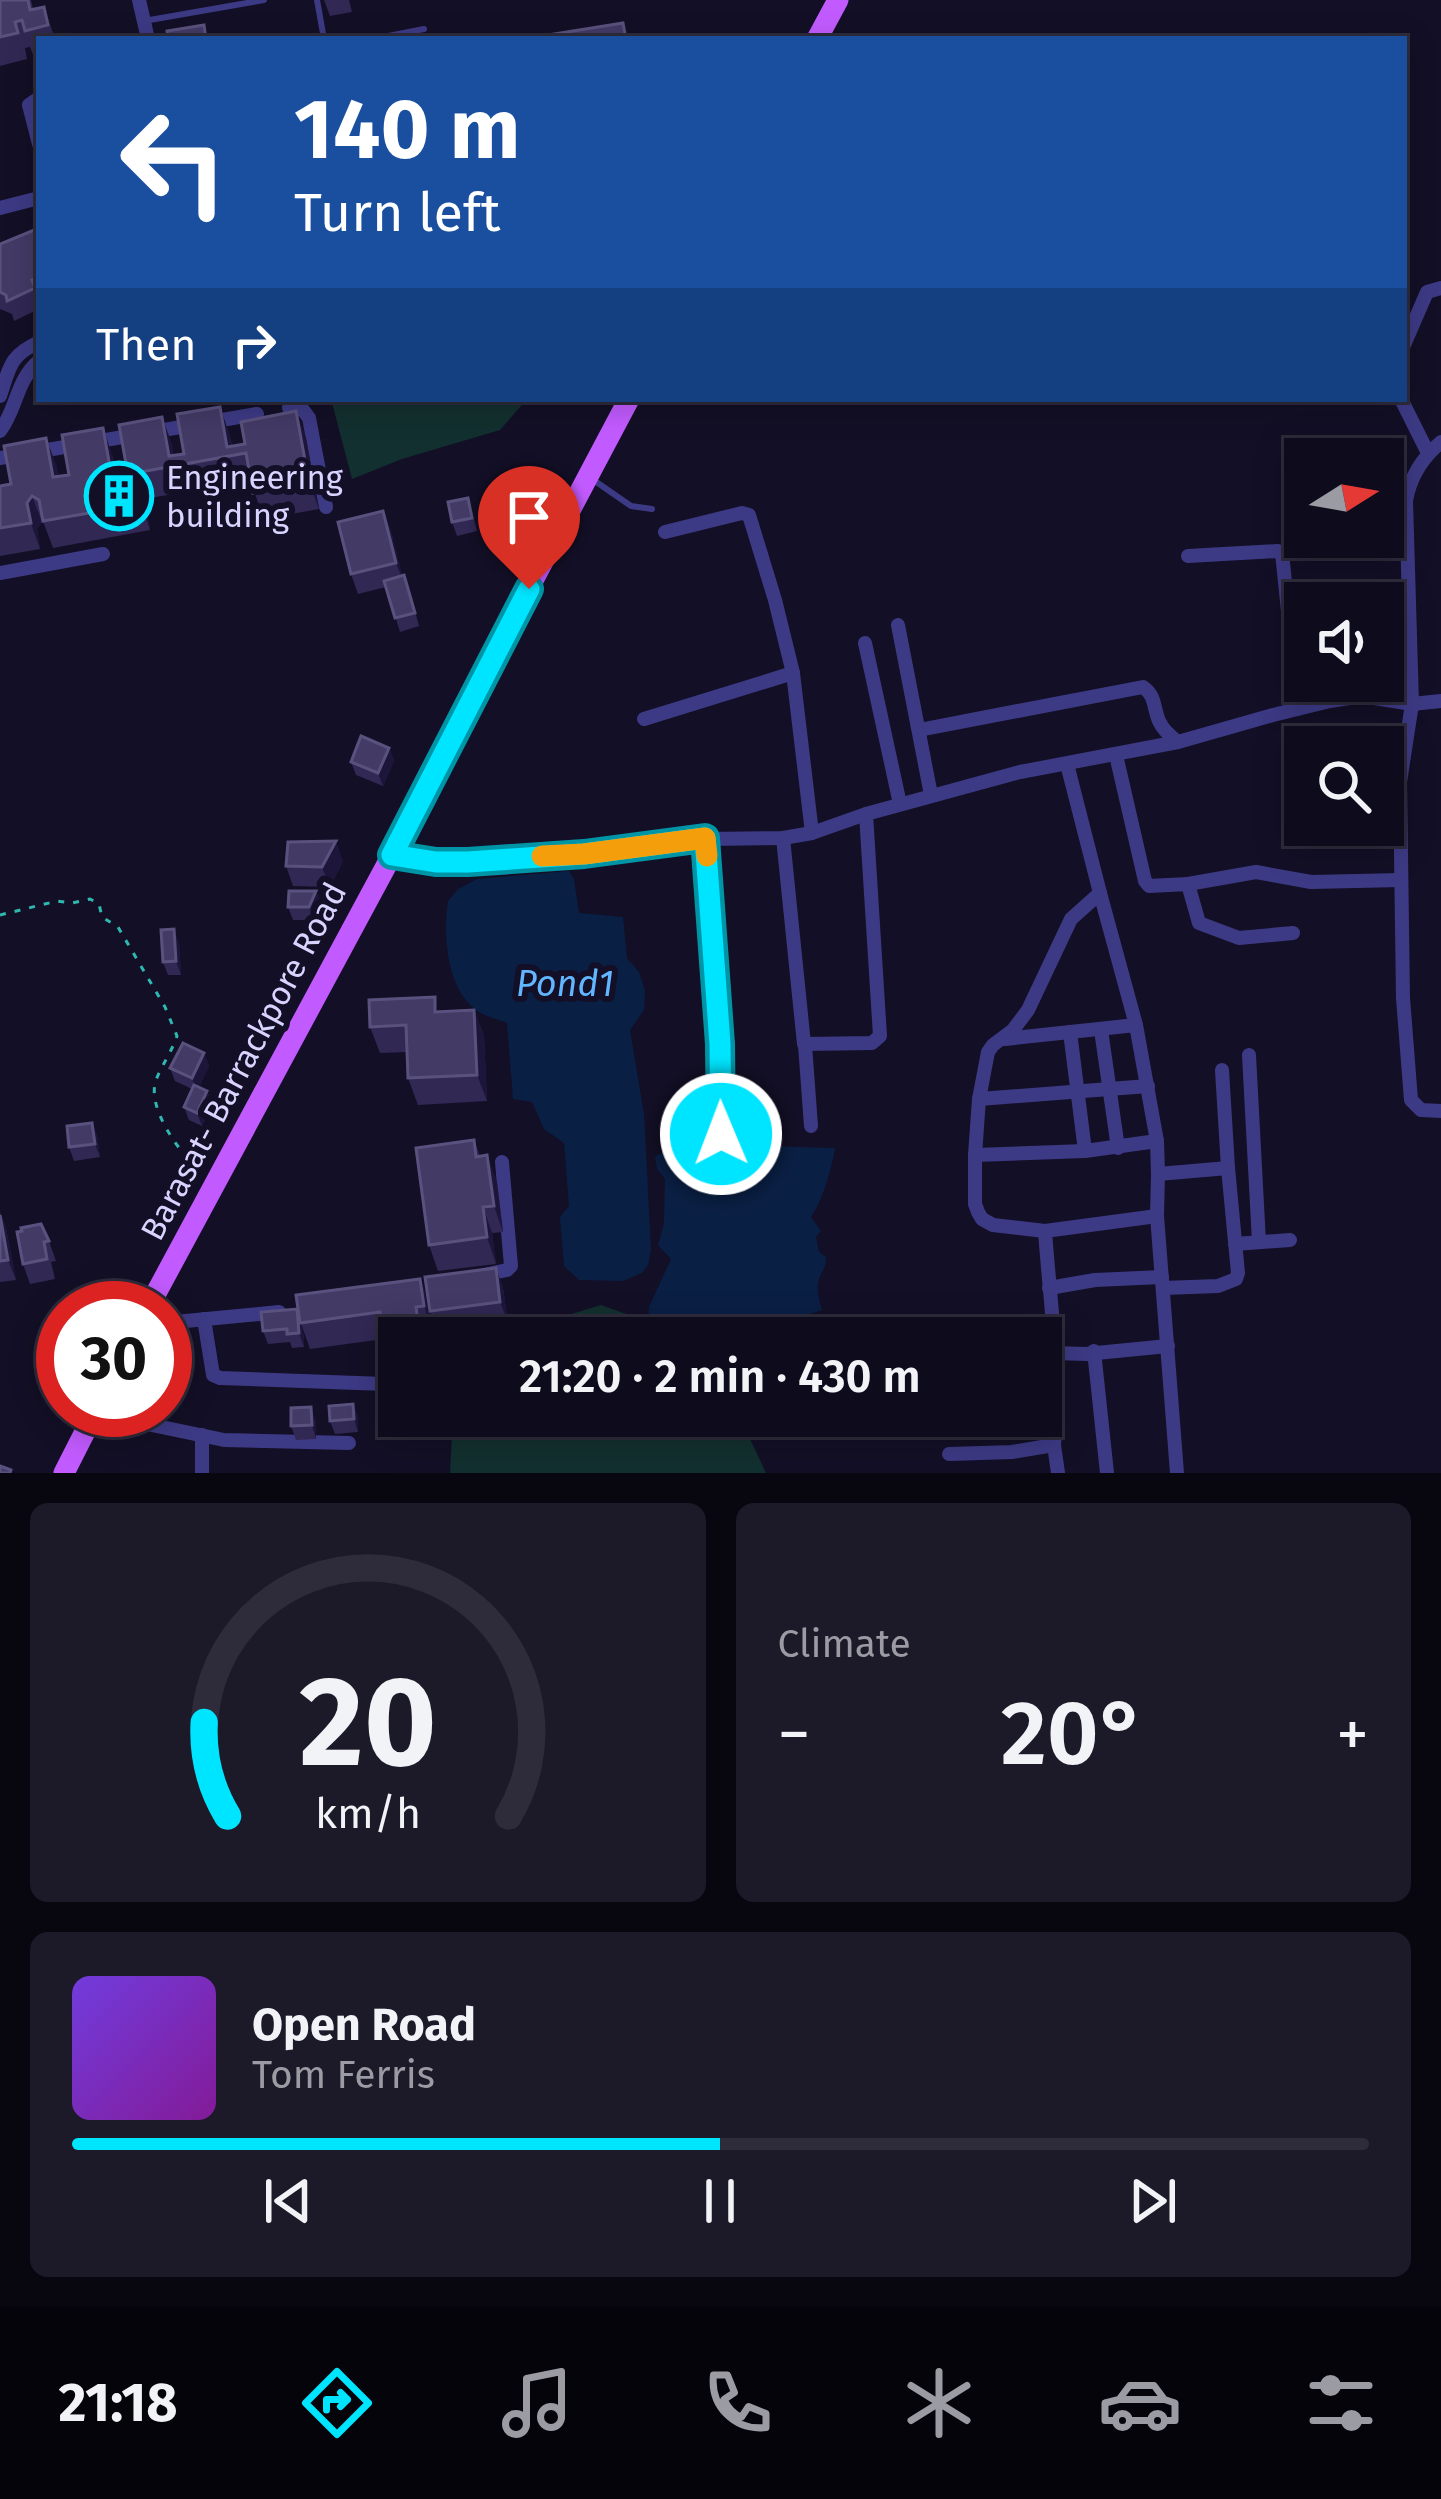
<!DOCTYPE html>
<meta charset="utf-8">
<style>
:root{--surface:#0e0b1c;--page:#1c1929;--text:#f1f3f6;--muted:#9b9ba3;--line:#2e2b3b;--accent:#00e5ff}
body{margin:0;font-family:"Fira Sans",sans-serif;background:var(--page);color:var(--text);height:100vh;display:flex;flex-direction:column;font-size:45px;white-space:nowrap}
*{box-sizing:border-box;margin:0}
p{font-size:39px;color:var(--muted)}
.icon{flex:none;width:66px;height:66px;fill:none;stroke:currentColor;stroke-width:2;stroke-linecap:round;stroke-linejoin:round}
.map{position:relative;height:1473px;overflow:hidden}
.sheet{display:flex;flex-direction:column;gap:30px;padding:30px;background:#08060f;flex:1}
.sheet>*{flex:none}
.guide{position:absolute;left:36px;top:36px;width:1371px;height:366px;border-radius:0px;box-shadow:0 6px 30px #0003,0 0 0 3px var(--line);background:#1a4fa0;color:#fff;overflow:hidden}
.needle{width:78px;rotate:79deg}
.tools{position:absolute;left:1284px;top:438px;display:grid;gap:24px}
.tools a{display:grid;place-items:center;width:120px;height:120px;border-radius:0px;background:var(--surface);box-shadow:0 6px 30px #0003,0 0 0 3px var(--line);font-size:60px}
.speed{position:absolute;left:36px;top:1281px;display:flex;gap:24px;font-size:60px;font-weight:700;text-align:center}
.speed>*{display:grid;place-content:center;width:156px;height:156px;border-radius:50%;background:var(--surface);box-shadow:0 6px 30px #0003,0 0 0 3px var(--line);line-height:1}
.speed .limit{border:18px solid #d22;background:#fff;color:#111}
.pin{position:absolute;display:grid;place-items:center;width:102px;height:102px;color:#fff;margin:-123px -51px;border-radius:50% 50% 50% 0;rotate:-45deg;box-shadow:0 0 12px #0007}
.pin .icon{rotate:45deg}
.me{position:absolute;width:132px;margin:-66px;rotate:359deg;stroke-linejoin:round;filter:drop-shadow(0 0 9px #0008)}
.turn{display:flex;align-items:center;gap:42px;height:252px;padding:0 60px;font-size:54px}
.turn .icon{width:156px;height:156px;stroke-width:2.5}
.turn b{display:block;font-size:84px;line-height:102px}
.then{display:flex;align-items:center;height:114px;padding:0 60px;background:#0003;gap:24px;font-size:45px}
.big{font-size:90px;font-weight:600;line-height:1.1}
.sheet .widget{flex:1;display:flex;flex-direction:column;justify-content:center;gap:18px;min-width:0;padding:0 42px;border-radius:18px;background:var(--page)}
.sheet .dial{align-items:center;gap:0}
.dial svg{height:312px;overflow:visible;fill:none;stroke:var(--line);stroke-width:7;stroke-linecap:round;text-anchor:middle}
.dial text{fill:var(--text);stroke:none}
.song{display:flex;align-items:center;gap:36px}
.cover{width:144px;height:144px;border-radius:18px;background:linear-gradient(135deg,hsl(260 70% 55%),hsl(290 70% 35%))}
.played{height:12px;border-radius:6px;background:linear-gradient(90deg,var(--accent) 50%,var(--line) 50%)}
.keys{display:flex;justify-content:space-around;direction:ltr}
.heat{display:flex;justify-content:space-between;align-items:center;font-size:66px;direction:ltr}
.sheet .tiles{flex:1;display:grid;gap:30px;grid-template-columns:1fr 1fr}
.widget:last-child{grid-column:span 2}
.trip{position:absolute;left:378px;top:1317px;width:684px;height:120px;border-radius:0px;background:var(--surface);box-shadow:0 6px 30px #0003,0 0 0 3px var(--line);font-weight:600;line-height:120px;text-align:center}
.dock{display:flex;height:192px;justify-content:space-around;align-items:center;background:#06040b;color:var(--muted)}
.dock .icon{width:84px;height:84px}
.dock .on{color:var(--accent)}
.dock b{font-size:54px;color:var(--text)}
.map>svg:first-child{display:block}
.green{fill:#12302f}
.water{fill:#0a1f44}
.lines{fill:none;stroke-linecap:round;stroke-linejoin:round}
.path{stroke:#2fb8b0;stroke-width:3;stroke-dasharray:6 9;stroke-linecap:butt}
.service{stroke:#3d3a85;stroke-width:6}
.minor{stroke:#3d3a85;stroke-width:14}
.primary{stroke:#c25bff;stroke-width:21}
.wall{fill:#312854}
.shaded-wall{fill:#1d163a}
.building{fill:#433a66;stroke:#5a527e;stroke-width:3}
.route-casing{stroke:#0095a6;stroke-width:30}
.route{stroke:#00e5ff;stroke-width:21}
.slow{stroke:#f59e0b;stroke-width:21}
.labels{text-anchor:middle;stroke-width:12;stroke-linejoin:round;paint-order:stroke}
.poi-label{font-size:33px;fill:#d9d4ff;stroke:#130f26;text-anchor:start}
.street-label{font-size:33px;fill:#d9d4ff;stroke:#130f26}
.water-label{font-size:36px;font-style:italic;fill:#62b6ff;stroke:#130f26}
</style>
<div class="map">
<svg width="1441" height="1473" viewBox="0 0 1441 1473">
<rect width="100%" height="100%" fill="#130f26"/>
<g class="green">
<polygon points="331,399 527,399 500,430 402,459 352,479"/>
<polygon points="601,1305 632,1316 642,1338 467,1338 529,1327"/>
<polygon points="453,1416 726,1416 746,1430 766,1473 450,1473"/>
</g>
<g class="water">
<path d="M569,871L574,879L579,913L623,917L627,958L639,972L645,991L644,1010L630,1030L644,1114L651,1250L648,1265L642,1273L623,1281L579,1280L564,1266L560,1217L569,1206L564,1143L544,1129L532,1102L513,1099L507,1023C498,1019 487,1017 479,1012C446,991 443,935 448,901L458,889L477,879Z"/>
<path d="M700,1136C745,1146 790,1147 835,1148C832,1168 822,1202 811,1217L821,1231L816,1237L819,1252L826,1257C826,1268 823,1269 819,1279C816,1289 819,1300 822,1310L790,1321L795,1330V1338H654L647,1330L649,1307L671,1259L658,1245L664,1223L665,1179L657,1169L655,1156Z"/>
</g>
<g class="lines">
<path class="path" d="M0,915L57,901L72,903L90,899L99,904L102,917L118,927L165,1007L177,1036C172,1051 162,1065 156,1080C146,1109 182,1156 203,1174"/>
<g class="service">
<polyline points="317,0 324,39"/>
<polyline points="144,21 264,0"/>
<polyline points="373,39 424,29"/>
<polyline points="592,479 631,506 652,509"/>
</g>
<g class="minor">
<polyline points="139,0 148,39"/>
<polyline points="39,98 29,105 39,144"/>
<polyline points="0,208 39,198"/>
<polyline points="1404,345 1427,292 1441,288"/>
<path d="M0,396C10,367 9,356 39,342"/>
<polyline points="1401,399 1428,453"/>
<polyline points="289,408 303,410 309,418 326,507"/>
<path d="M0,431C17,409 16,380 39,361"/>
<polyline points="0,458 257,414"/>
<polyline points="665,532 742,513 749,515 775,600 793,673 812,833"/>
<polyline points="1188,556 1278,551 1282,553 1298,708"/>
<polyline points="0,573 103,554"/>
<polyline points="898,625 931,795"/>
<polyline points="865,643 900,804"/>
<polyline points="1441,701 1412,704 1400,782 1403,998 1411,1100 1421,1110 1441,1111"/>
<polyline points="644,719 793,673"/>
<path d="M919,730L1143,687C1156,696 1153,707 1159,721C1163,730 1170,736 1178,742"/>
<polyline points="1116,755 1145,881 1149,886 1188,884 1199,923 1239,938 1293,933"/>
<polyline points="783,838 804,1044 872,1043 880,1036 866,814"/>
<polyline points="705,839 714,946 718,1046"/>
<path d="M392,855L436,862H468L584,854L705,839L783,838L812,833L866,814L1020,772L1178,742L1273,715L1330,701L1362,696L1412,704L1406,501C1410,477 1422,458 1441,442"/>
<polyline points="1188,884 1256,872 1311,882 1401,880"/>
<polyline points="1100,893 1136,1025"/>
<polyline points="1101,1030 1118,1148"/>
<polyline points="1070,1032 1085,1151"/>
<polyline points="1005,1039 1136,1025 1157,1141 1158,1174"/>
<polyline points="805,1045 811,1126"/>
<polyline points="719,1046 721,1134"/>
<polyline points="1249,1055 1259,1242"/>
<polyline points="979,1099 1148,1086"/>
<polyline points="975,1155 1085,1151 1157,1141"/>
<polyline points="1157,1216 1158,1174 1228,1168"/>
<polyline points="1045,1231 993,1225 982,1219 978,1212 975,1204 975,1155 979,1099 988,1052 993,1045 1013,1030 1028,1010 1071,919 1100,893 1067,764"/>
<polyline points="1235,1244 1290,1240"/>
<polyline points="484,1275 507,1270 511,1266 502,1162"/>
<polyline points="1049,1288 1095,1280 1162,1277"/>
<polyline points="1163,1288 1218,1286 1236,1279 1238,1273 1228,1168 1222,1070"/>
<polyline points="204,1319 213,1375 220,1378 385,1384"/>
<polyline points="165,1323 279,1312"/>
<polyline points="1094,1351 1107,1473"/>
<polyline points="1054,1353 1086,1354 1168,1346"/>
<polyline points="94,1413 224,1440 349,1443"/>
<polyline points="1054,1445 1058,1473"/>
<path d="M949,1454L1012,1452L1054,1445C1061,1374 1050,1302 1045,1231L1157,1216L1177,1473"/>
<polyline points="202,1473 202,1435"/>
</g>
<g class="primary">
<polyline points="817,39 838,0"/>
<polyline points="148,1308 392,855 449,739 629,399"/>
<polyline points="64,1473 96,1410"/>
</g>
</g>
<g class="wall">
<polygon points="0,0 31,0 33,9 44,7 55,39 39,39 39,64 37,56 34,57 30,47 25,48 27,59 0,66"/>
<polygon points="324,0 349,0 352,12 330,16"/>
<polygon points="39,228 39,309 14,321 12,314 0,309 0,244"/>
<polygon points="220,407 229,433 232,446 245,444 296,411 306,438 319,509 263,519 251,480 145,499 150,530 53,548 44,524 42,522 37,529 40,549 0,556 0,486 11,484 56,464 58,477 69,475 112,454 115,466 126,464 162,417 174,456 184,454"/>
<polygon points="517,485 522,503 506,507 500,489"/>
<polygon points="383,511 391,531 402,576 409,589 419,626 400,632 386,587 358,594 351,574"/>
<polygon points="472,511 477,531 457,536 452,522"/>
<polygon points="389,748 394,761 383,786 356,775 351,762"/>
<polygon points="343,861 330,887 293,886 286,866"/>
<polygon points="316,891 321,904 314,920 293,920 288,907"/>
<polygon points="179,942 181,975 168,975 163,962"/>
<polygon points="474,1010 484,1036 487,1101 418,1105 408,1078 407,1052 380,1053 370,1027 440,1012"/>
<polygon points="204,1053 209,1066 199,1087 207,1091 212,1104 202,1126 189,1120 184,1107 192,1089 175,1081 170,1068"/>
<polygon points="92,1123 97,1136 100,1157 74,1161 69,1147"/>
<polygon points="474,1140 480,1156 497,1182 503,1232 492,1233 496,1264 438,1271 429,1245"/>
<polygon points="0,1212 6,1228 16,1280 0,1282"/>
<polygon points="22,1231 49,1241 56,1261 51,1262 55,1279 30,1284 23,1264"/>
<polygon points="496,1268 503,1288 508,1322 437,1331 431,1314 433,1333 425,1334 426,1338 399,1338 399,1388 396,1388 387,1362 384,1339 310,1349 303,1329 304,1347 292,1348 290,1342 268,1344 263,1331 297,1309 420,1279 429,1303"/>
<polygon points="353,1404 358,1417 358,1432 335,1434 330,1421"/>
<polygon points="316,1421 316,1439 296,1440 291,1426"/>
</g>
<g class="shaded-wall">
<polygon points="220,407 229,433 233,455 227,447"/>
<polygon points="296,411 306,438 319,509 309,482"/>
<polygon points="162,417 172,444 176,465 169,456"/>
<polygon points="103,428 112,454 119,493 110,467"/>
<polygon points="46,438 56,464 63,504 53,477"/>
<polygon points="135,473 145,499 150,530 141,504"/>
<polygon points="32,496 42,522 37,529 40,549 31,523 27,503"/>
<polygon points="383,511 391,531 404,583 396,563"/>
<polygon points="389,748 394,761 383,786 378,773"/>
<polygon points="336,841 343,861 330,887 322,867"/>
<polygon points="316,891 321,904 314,920 309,907"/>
<polygon points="174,929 179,942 181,975 176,961"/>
<polygon points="474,1010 484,1036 487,1101 477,1075"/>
<polygon points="204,1053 209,1066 197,1092 192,1078"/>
<polygon points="207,1091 212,1104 202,1126 197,1113"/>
<polygon points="92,1123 97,1136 100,1157 95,1144"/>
<polygon points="487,1155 497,1182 503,1232 494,1206"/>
<polygon points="483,1207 492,1233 496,1264 487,1237"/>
<polygon points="0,1212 6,1228 16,1280 8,1260"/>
<polygon points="496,1268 503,1288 508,1322 500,1302"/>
<polygon points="420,1279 430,1305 433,1333 424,1306"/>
<polygon points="416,1307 425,1334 426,1338 420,1338"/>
<polygon points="297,1309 303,1329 304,1347 299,1333"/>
<polygon points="353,1404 358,1417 358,1432 354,1419"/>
<polygon points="311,1407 316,1421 316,1439 312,1425"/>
</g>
<g class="building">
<polygon points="0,0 28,0 30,10 44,7 48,25 25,31 22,20 15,22 18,33 0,37"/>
<polygon points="623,23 626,39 523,39"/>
<polygon points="204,25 206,39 168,39 167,31"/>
<polygon points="39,228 39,278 32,280 35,288 7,301 6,295 0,292 0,244"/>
<polygon points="220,407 227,447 245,444 241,422 296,411 309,482 253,493 246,453 135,473 141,504 43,521 39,500 32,496 27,503 31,523 0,528 0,486 11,484 4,446 46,438 53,477 69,475 62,435 103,428 110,467 126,464 119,425 162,417 169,456 184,454 177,414"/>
<polygon points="517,485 519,497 503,501 500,489"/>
<polygon points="468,498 472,518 452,522 448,502"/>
<polygon points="383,511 396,563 351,574 338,522"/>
<polygon points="404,575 415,613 395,618 384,581"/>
<polygon points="361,736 389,748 378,773 351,762"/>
<polygon points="336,841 322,867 286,866 288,842"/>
<polygon points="289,891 316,891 309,907 288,907"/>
<polygon points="174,929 176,961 163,962 161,930"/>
<polygon points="435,997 435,1012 474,1010 477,1075 408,1078 406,1025 370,1027 369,1000"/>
<polygon points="183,1043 204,1053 192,1078 170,1068"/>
<polygon points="194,1085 207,1091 197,1113 184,1107"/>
<polygon points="92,1123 95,1144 69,1147 67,1126"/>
<polygon points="474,1140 476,1157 487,1155 494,1206 483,1207 487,1237 429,1245 416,1148"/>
<polygon points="0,1215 8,1260 0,1261"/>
<polygon points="41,1224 49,1241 44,1242 47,1259 23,1264 17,1232 22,1231 21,1228"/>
<polygon points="496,1268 500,1302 430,1311 425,1277"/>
<polygon points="420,1279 424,1306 416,1307 420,1338 399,1338 399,1371 398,1360 387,1362 380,1312 300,1323 296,1295"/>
<polygon points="297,1309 299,1333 287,1334 287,1329 263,1331 261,1312"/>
<polygon points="353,1404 354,1419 330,1421 329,1406"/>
<polygon points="311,1407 312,1425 291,1426 291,1408"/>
<polygon points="0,1466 11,1470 10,1473 0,1473"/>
</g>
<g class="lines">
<defs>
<polyline id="route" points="529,589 392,855 436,862 468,862 584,854 705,838 720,1044 721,1134"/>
</defs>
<use href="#route" class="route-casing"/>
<use href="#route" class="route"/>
<polyline class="slow" points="542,856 584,854 705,838 707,856"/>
</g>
<defs>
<symbol id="building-ring" viewBox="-11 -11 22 22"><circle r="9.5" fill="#130f26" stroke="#00e5ff" stroke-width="1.5"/><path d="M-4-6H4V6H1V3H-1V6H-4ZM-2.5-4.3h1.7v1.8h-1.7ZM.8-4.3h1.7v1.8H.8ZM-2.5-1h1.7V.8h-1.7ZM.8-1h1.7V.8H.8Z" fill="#00e5ff"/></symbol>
</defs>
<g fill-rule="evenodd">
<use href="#building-ring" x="81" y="458" width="76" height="76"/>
</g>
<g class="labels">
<g class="poi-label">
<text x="166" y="489">Engineering<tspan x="166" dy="38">building</tspan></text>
</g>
<g class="street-label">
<text transform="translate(243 1061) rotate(-62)" y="12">Barasat- Barrackpore Road</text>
</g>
<g class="water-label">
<text x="565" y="996">Pond1</text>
</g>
</g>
</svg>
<div class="tools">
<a><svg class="needle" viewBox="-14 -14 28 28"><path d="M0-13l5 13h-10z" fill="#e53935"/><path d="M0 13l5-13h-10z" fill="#9b9ba3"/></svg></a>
<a><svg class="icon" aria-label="sound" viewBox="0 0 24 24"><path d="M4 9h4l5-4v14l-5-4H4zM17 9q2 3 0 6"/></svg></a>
<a><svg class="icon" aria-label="search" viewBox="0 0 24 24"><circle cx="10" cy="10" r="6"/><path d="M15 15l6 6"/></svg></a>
</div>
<div class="speed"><div class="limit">30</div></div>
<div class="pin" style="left:529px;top:589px;background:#d93025"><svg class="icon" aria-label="arrive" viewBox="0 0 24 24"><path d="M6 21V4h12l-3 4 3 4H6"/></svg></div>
<svg class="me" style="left:721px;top:1134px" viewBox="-20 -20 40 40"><circle r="17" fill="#00e5ff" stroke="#fff" stroke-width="3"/><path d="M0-11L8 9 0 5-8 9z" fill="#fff"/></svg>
<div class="trip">21:20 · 2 min · 430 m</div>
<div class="guide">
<div class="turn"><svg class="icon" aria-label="left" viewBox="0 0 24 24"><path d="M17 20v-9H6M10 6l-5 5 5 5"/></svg><div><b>140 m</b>Turn left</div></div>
<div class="then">Then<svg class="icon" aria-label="right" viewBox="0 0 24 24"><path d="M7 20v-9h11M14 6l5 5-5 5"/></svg></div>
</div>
</div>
<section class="sheet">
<div class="tiles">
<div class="widget dial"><svg viewBox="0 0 100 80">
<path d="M14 69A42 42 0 1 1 86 69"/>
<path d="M14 69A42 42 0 0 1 8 45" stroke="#00e5ff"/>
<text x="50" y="56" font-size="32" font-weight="700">20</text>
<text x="50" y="72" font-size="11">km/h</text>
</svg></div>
<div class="widget"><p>Climate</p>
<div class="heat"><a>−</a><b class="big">20°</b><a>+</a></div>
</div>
<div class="widget">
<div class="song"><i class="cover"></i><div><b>Open Road</b><p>Tom Ferris</p></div></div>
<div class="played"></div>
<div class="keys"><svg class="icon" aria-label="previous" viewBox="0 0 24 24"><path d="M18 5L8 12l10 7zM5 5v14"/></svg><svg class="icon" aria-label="pause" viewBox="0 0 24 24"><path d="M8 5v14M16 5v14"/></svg><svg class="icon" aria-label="next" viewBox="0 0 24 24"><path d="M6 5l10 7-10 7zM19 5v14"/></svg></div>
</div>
</div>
</section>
<nav class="dock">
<b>21:18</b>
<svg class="icon on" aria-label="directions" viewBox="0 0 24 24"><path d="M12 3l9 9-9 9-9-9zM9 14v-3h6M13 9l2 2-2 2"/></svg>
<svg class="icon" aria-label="music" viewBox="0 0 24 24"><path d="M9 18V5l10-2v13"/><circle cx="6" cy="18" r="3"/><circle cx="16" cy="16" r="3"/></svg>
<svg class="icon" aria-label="phone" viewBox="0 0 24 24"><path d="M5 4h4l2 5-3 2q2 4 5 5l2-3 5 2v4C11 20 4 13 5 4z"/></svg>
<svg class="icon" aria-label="climate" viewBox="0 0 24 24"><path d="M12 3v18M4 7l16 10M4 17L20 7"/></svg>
<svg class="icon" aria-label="car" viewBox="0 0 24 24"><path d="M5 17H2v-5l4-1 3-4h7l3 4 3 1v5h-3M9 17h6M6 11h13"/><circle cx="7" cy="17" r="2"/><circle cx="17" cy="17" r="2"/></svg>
<svg class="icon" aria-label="filters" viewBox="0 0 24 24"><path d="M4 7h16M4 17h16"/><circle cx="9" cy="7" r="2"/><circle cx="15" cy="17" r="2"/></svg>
</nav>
